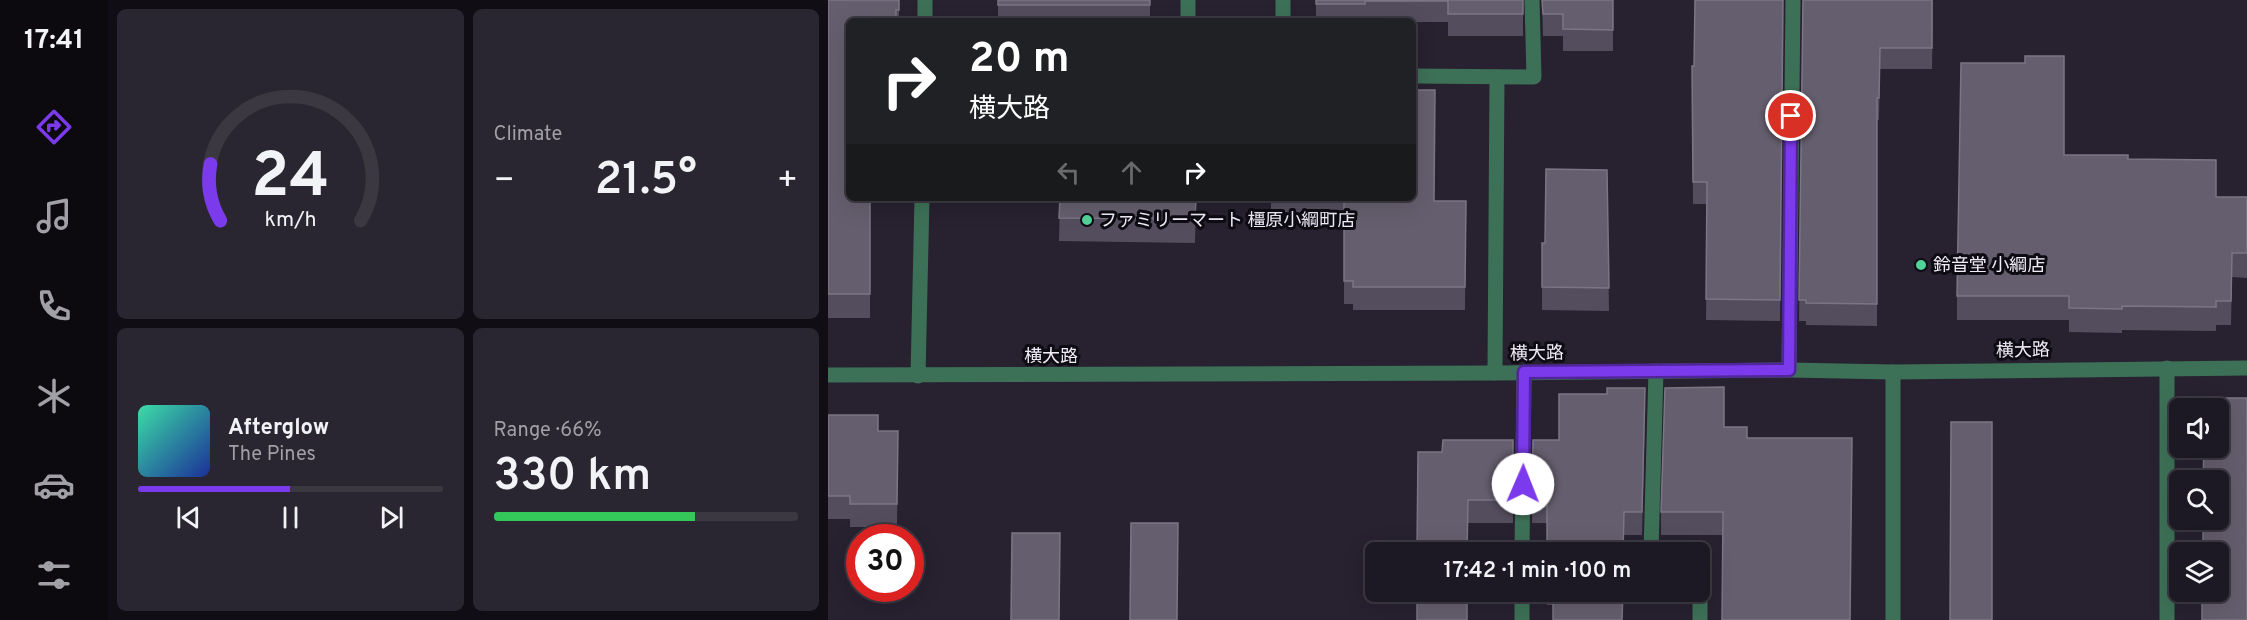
<!DOCTYPE html>
<meta charset="utf-8">
<style>
:root{--surface:#1d1924;--page:#2a2631;--text:#f1f3f6;--muted:#a0a0a6;--line:#3b3841;--accent:#7c3aed}
body{margin:0;font-family:Overpass,"Noto Sans JP",sans-serif;background:var(--page);color:var(--text);height:100vh;display:flex;flex-direction:column;font-size:22px;white-space:nowrap}
*{box-sizing:border-box;margin:0}
p{font-size:20px;color:var(--muted)}
.icon{flex:none;width:33px;height:33px;fill:none;stroke:currentColor;stroke-width:2;stroke-linecap:round;stroke-linejoin:round}
.map{position:relative;flex:1;overflow:hidden}
.details{display:flex;flex-direction:column;gap:9px;padding:9px;background:#100e14;width:720px}
.details>*{flex:none}
.guide{position:absolute;left:18px;top:18px;width:570px;height:183px;border-radius:9px;box-shadow:0 6px 24px #0002,0 0 0 2px var(--line);background:#202124;color:#fff;overflow:hidden}
.controls{position:absolute;left:1341px;top:398px;display:grid;gap:12px}
.controls a{display:grid;place-items:center;width:60px;height:60px;border-radius:9px;background:var(--surface);box-shadow:0 6px 24px #0002,0 0 0 2px var(--line);font-size:30px}
.speed{position:absolute;left:18px;top:524px;display:flex;gap:12px;font-size:30px;font-weight:700;text-align:center}
.speed>*{display:grid;place-content:center;width:78px;height:78px;border-radius:50%;background:var(--surface);box-shadow:0 6px 24px #0002,0 0 0 2px var(--line);line-height:1}
.speed .limit{border:9px solid #d22;background:#fff;color:#111}
.pin{position:absolute;display:grid;place-items:center;width:51px;height:51px;color:#fff;margin:-26px;border:3px solid #fff;border-radius:50%;box-shadow:0 2px 6px #0007}
.me{position:absolute;width:66px;margin:-33px;rotate:1deg;stroke-linejoin:round;filter:drop-shadow(0 0 4px #0008)}
.turn{display:flex;align-items:center;gap:21px;height:126px;padding:0 24px;font-size:27px}
.turn .icon{width:78px;height:78px;stroke-width:2.5}
.turn b{display:block;font-size:42px;line-height:51px}
.lanes{display:flex;align-items:center;height:57px;padding:0 24px;background:#0003;justify-content:center;gap:30px;direction:ltr}
.lanes .off{opacity:.35}
.big{font-size:45px;font-weight:600;line-height:1.1}
.details .card{flex:1;display:flex;flex-direction:column;justify-content:center;gap:9px;min-width:0;padding:0 21px;border-radius:9px;background:var(--page)}
.details .dial{align-items:center;gap:0}
.dial svg{height:156px;overflow:visible;fill:none;stroke:var(--line);stroke-width:7;stroke-linecap:round;text-anchor:middle}
.dial text{fill:var(--text);stroke:none}
.song{display:flex;align-items:center;gap:18px}
.cover{width:72px;height:72px;border-radius:9px;background:linear-gradient(135deg,hsl(160 70% 55%),hsl(230 70% 35%))}
.played{height:6px;border-radius:3px;background:linear-gradient(90deg,var(--accent) 50%,var(--line) 50%)}
.keys{display:flex;justify-content:space-around;direction:ltr}
.heat{display:flex;justify-content:space-between;align-items:center;font-size:33px;direction:ltr}
.charge{height:9px;border-radius:4px;background:linear-gradient(90deg,#34c759 66%,var(--line) 0)}
.details .tiles{flex:1;display:grid;gap:9px;grid-template-columns:repeat(2,1fr)}
.trip{position:absolute;left:537px;top:542px;width:345px;height:60px;border-radius:9px;background:var(--surface);box-shadow:0 6px 24px #0002,0 0 0 2px var(--line);font-weight:600;line-height:60px;text-align:center}
main{display:flex;flex:1;min-height:0}
.dock{display:flex;flex-direction:column;width:108px;justify-content:space-around;align-items:center;background:#0c0a0e;color:var(--muted)}
.dock .icon{width:42px;height:42px}
.dock .active{color:var(--accent)}
.dock b{font-size:27px;color:var(--text)}
.map>svg:first-child{display:block}
.lines{fill:none;stroke-linecap:round;stroke-linejoin:round}
.service{stroke:#3d7157;stroke-width:15}
.minor{stroke:#3d7157;stroke-width:15}
.wall{fill:#544d5e}
.shaded-wall{fill:#3b3444}
.building{fill:#655e6e;stroke:#7b7584;stroke-width:1.5}
.route-casing{stroke:#51269a;stroke-width:15}
.route{stroke:#7c3aed;stroke-width:10}
.poi-dot{fill:#50d398;stroke:#0e0c13;stroke-width:2}
.labels{text-anchor:middle;stroke-width:6;stroke-linejoin:round;paint-order:stroke}
.poi-label{font-size:18px;fill:#f1edf8;stroke:#0e0c13;text-anchor:start}
.street-label{font-size:18px;fill:#f1edf8;stroke:#0e0c13}
</style>
<main>
<nav class="dock">
<b>17:41</b>
<svg class="icon active" aria-label="directions" viewBox="0 0 24 24"><path d="M12 3l9 9-9 9-9-9zM9 14v-3h6M13 9l2 2-2 2"/></svg>
<svg class="icon" aria-label="music" viewBox="0 0 24 24"><path d="M9 18V5l10-2v13"/><circle cx="6" cy="18" r="3"/><circle cx="16" cy="16" r="3"/></svg>
<svg class="icon" aria-label="phone" viewBox="0 0 24 24"><path d="M5 4h4l2 5-3 2q2 4 5 5l2-3 5 2v4C11 20 4 13 5 4z"/></svg>
<svg class="icon" aria-label="climate" viewBox="0 0 24 24"><path d="M12 3v18M4 7l16 10M4 17L20 7"/></svg>
<svg class="icon" aria-label="car" viewBox="0 0 24 24"><path d="M5 17H2v-5l4-1 3-4h7l3 4 3 1v5h-3M9 17h6M6 11h13"/><circle cx="7" cy="17" r="2"/><circle cx="17" cy="17" r="2"/></svg>
<svg class="icon" aria-label="filters" viewBox="0 0 24 24"><path d="M4 7h16M4 17h16"/><circle cx="9" cy="7" r="2"/><circle cx="15" cy="17" r="2"/></svg>
</nav>
<section class="details">
<div class="tiles">
<div class="card dial"><svg viewBox="0 0 100 80">
<path d="M14 69A42 42 0 1 1 86 69"/>
<path d="M14 69A42 42 0 0 1 9 40" stroke="#7c3aed"/>
<text x="50" y="56" font-size="32" font-weight="700">24</text>
<text x="50" y="72" font-size="11">km/h</text>
</svg></div>
<div class="card"><p>Climate</p>
<div class="heat"><a>−</a><b class="big">21.5°</b><a>+</a></div>
</div>
<div class="card">
<div class="song"><i class="cover"></i><div><b>Afterglow</b><p>The Pines</p></div></div>
<div class="played"></div>
<div class="keys"><svg class="icon" aria-label="previous" viewBox="0 0 24 24"><path d="M18 5L8 12l10 7zM5 5v14"/></svg><svg class="icon" aria-label="pause" viewBox="0 0 24 24"><path d="M8 5v14M16 5v14"/></svg><svg class="icon" aria-label="next" viewBox="0 0 24 24"><path d="M6 5l10 7-10 7zM19 5v14"/></svg></div>
</div>
<div class="card"><p>Range · 66%</p><b class="big">330 km</b><div class="charge"></div></div>
</div>
</section>
<div class="map">
<svg width="1419" height="620" viewBox="0 0 1419 620">
<rect width="100%" height="100%" fill="#272130"/>
<g class="lines">
<g class="service">
<polyline points="455,0 455,21"/>
<polyline points="585,76 706,77 704,0"/>
<polyline points="667,373 669,77"/>
<polyline points="823,552 828,371"/>
<polyline points="872,570 872,620"/>
</g>
<g class="minor">
<polyline points="97,21 97,0"/>
<polyline points="360,21 360,0"/>
<polyline points="961,370 965,0"/>
<polyline points="0,375 667,373 961,370 1065,372 1419,368"/>
<polyline points="90,376 94,198"/>
<polyline points="694,552 696,372"/>
<polyline points="694,620 694,591"/>
<polyline points="1065,620 1065,372"/>
<polyline points="1339,620 1339,368"/>
</g>
</g>
<g class="wall">
<polygon points="0,0 71,0 71,21 21,21 42,198 42,318 0,318"/>
<rect x="170" y="0" width="152" height="21"/>
<polygon points="488,0 695,0 695,36 620,36 620,22 585,22 585,21 488,21"/>
<polygon points="714,0 785,0 785,51 735,51 735,36 715,36"/>
<polygon points="955,0 952,321 878,320 879,204 865,204 864,66 866,66"/>
<polygon points="975,0 1105,0 1104,69 1052,69 1051,120 1049,120 1049,326 978,325 978,321 971,321"/>
<polygon points="1236,155 1300,159 1388,197 1419,197 1419,278 1404,277 1403,325 1388,325 1388,331 1294,330 1294,333 1241,332 1241,320 1129,320 1129,296"/>
<polygon points="779,170 781,311 714,310 714,243 717,243"/>
<polygon points="232,198 368,198 367,243 231,241"/>
<polygon points="443,198 585,198 606,201 638,201 637,310 525,310 525,304 516,304 516,220 443,219"/>
<polygon points="896,387 895,535 833,535 833,512"/>
<polygon points="817,411 814,535 796,535 719,523 704,523 705,440 731,440"/>
<polygon points="0,415 50,431 70,431 69,527 22,527 22,519 0,519"/>
<polygon points="685,440 685,523 640,523 614,452"/>
<polygon points="719,591 795,591 725,605 719,605"/>
</g>
<polygon class="shaded-wall" points="817,388 817,411 814,535 814,512"/>
<g class="building">
<polygon points="0,0 71,0 71,10 68,10 68,21 21,21 21,198 42,198 42,294 0,294"/>
<rect x="170" y="0" width="152" height="5"/>
<polygon points="488,0 695,0 695,14 620,14 620,1 537,1 537,4 488,4"/>
<polygon points="714,0 785,0 785,30 735,29 735,14 715,14"/>
<polygon points="867,0 955,0 952,300 878,299 879,182 865,182 864,66 866,66"/>
<polygon points="975,0 1104,0 1104,48 1052,48 1051,98 1049,98 1049,304 978,303 978,300 971,300"/>
<polygon points="1197,56 1236,56 1236,155 1300,155 1300,159 1388,160 1388,197 1419,197 1419,253 1404,253 1403,301 1388,301 1388,307 1294,306 1294,309 1241,308 1241,296 1129,296 1133,63 1197,63"/>
<polygon points="585,90 607,90 606,201 638,201 637,287 525,287 525,281 516,281 516,198 585,198"/>
<polygon points="718,169 779,170 781,288 714,287 714,243 717,243"/>
<polygon points="232,198 368,198 367,219 231,218"/>
<polygon points="896,387 896,427 919,427 919,438 1024,438 1022,620 894,620 895,512 833,512 837,388"/>
<polygon points="779,388 817,388 814,512 796,512 795,552 719,552 719,500 704,500 705,440 731,440 731,394 779,394"/>
<polygon points="1376,398 1419,398 1419,620 1374,620 1374,591 1390,591 1390,552 1375,552 1375,519 1390,519 1390,480 1375,480 1376,447 1390,447 1390,408 1376,408"/>
<polygon points="0,415 50,415 50,431 70,431 69,504 22,504 22,496 0,496"/>
<polygon points="1123,422 1164,422 1164,620 1122,620"/>
<polygon points="615,440 685,440 685,500 640,500 639,552 589,552 590,452 614,452"/>
<polygon points="303,523 350,523 349,620 302,620"/>
<polygon points="184,533 232,533 231,620 183,620"/>
<rect x="589" y="591" width="50" height="29"/>
<polygon points="725,591 795,591 794,620 725,620"/>
</g>
<g class="lines">
<defs>
<polyline id="route" points="695,484 696,372 961,370 963,116"/>
</defs>
<use href="#route" class="route-casing"/>
<use href="#route" class="route"/>
</g>
<g class="poi-dot">
<circle cx="259" cy="220" r="6"/>
<circle cx="1093" cy="265" r="6"/>
</g>
<g class="labels">
<g class="poi-label">
<text x="271" y="226">ファミリーマート 橿原小綱町店</text>
<text x="1105" y="271">鈴音堂 小綱店</text>
</g>
<g class="street-label">
<text transform="translate(1195 350) rotate(-1)" y="6">横大路</text>
<text transform="translate(709 353) rotate(-1)" y="6">横大路</text>
<text x="223" y="362">横大路</text>
</g>
</g>
</svg>
<div class="controls">
<a><svg class="icon" aria-label="sound" viewBox="0 0 24 24"><path d="M4 9h4l5-4v14l-5-4H4zM17 9q2 3 0 6"/></svg></a>
<a><svg class="icon" aria-label="search" viewBox="0 0 24 24"><circle cx="10" cy="10" r="6"/><path d="M15 15l6 6"/></svg></a>
<a><svg class="icon" aria-label="layers" viewBox="0 0 24 24"><path d="M12 4l9 5-9 5-9-5zM3 14l9 5 9-5"/></svg></a>
</div>
<div class="speed"><div class="limit">30</div></div>
<div class="pin" style="left:963px;top:116px;background:#d93025"><svg class="icon" aria-label="arrive" viewBox="0 0 24 24"><path d="M6 21V4h12l-3 4 3 4H6"/></svg></div>
<svg class="me" style="left:695px;top:484px" viewBox="-20 -20 40 40"><circle r="19" fill="#fff"/><path d="M0-13L10 11 0 6-10 11z" fill="#7c3aed"/></svg>
<div class="trip">17:42 · 1 min · 100 m</div>
<div class="guide">
<div class="turn"><svg class="icon" aria-label="right" viewBox="0 0 24 24"><path d="M7 20v-9h11M14 6l5 5-5 5"/></svg><div><b>20 m</b>横大路</div></div>
<div class="lanes"><svg class="icon off" aria-label="left" viewBox="0 0 24 24"><path d="M17 20v-9H6M10 6l-5 5 5 5"/></svg><svg class="icon off" aria-label="ahead" viewBox="0 0 24 24"><path d="M12 20V5M6 11l6-6 6 6"/></svg><svg class="icon" aria-label="right" viewBox="0 0 24 24"><path d="M7 20v-9h11M14 6l5 5-5 5"/></svg></div>
</div>
</div>
</main>
